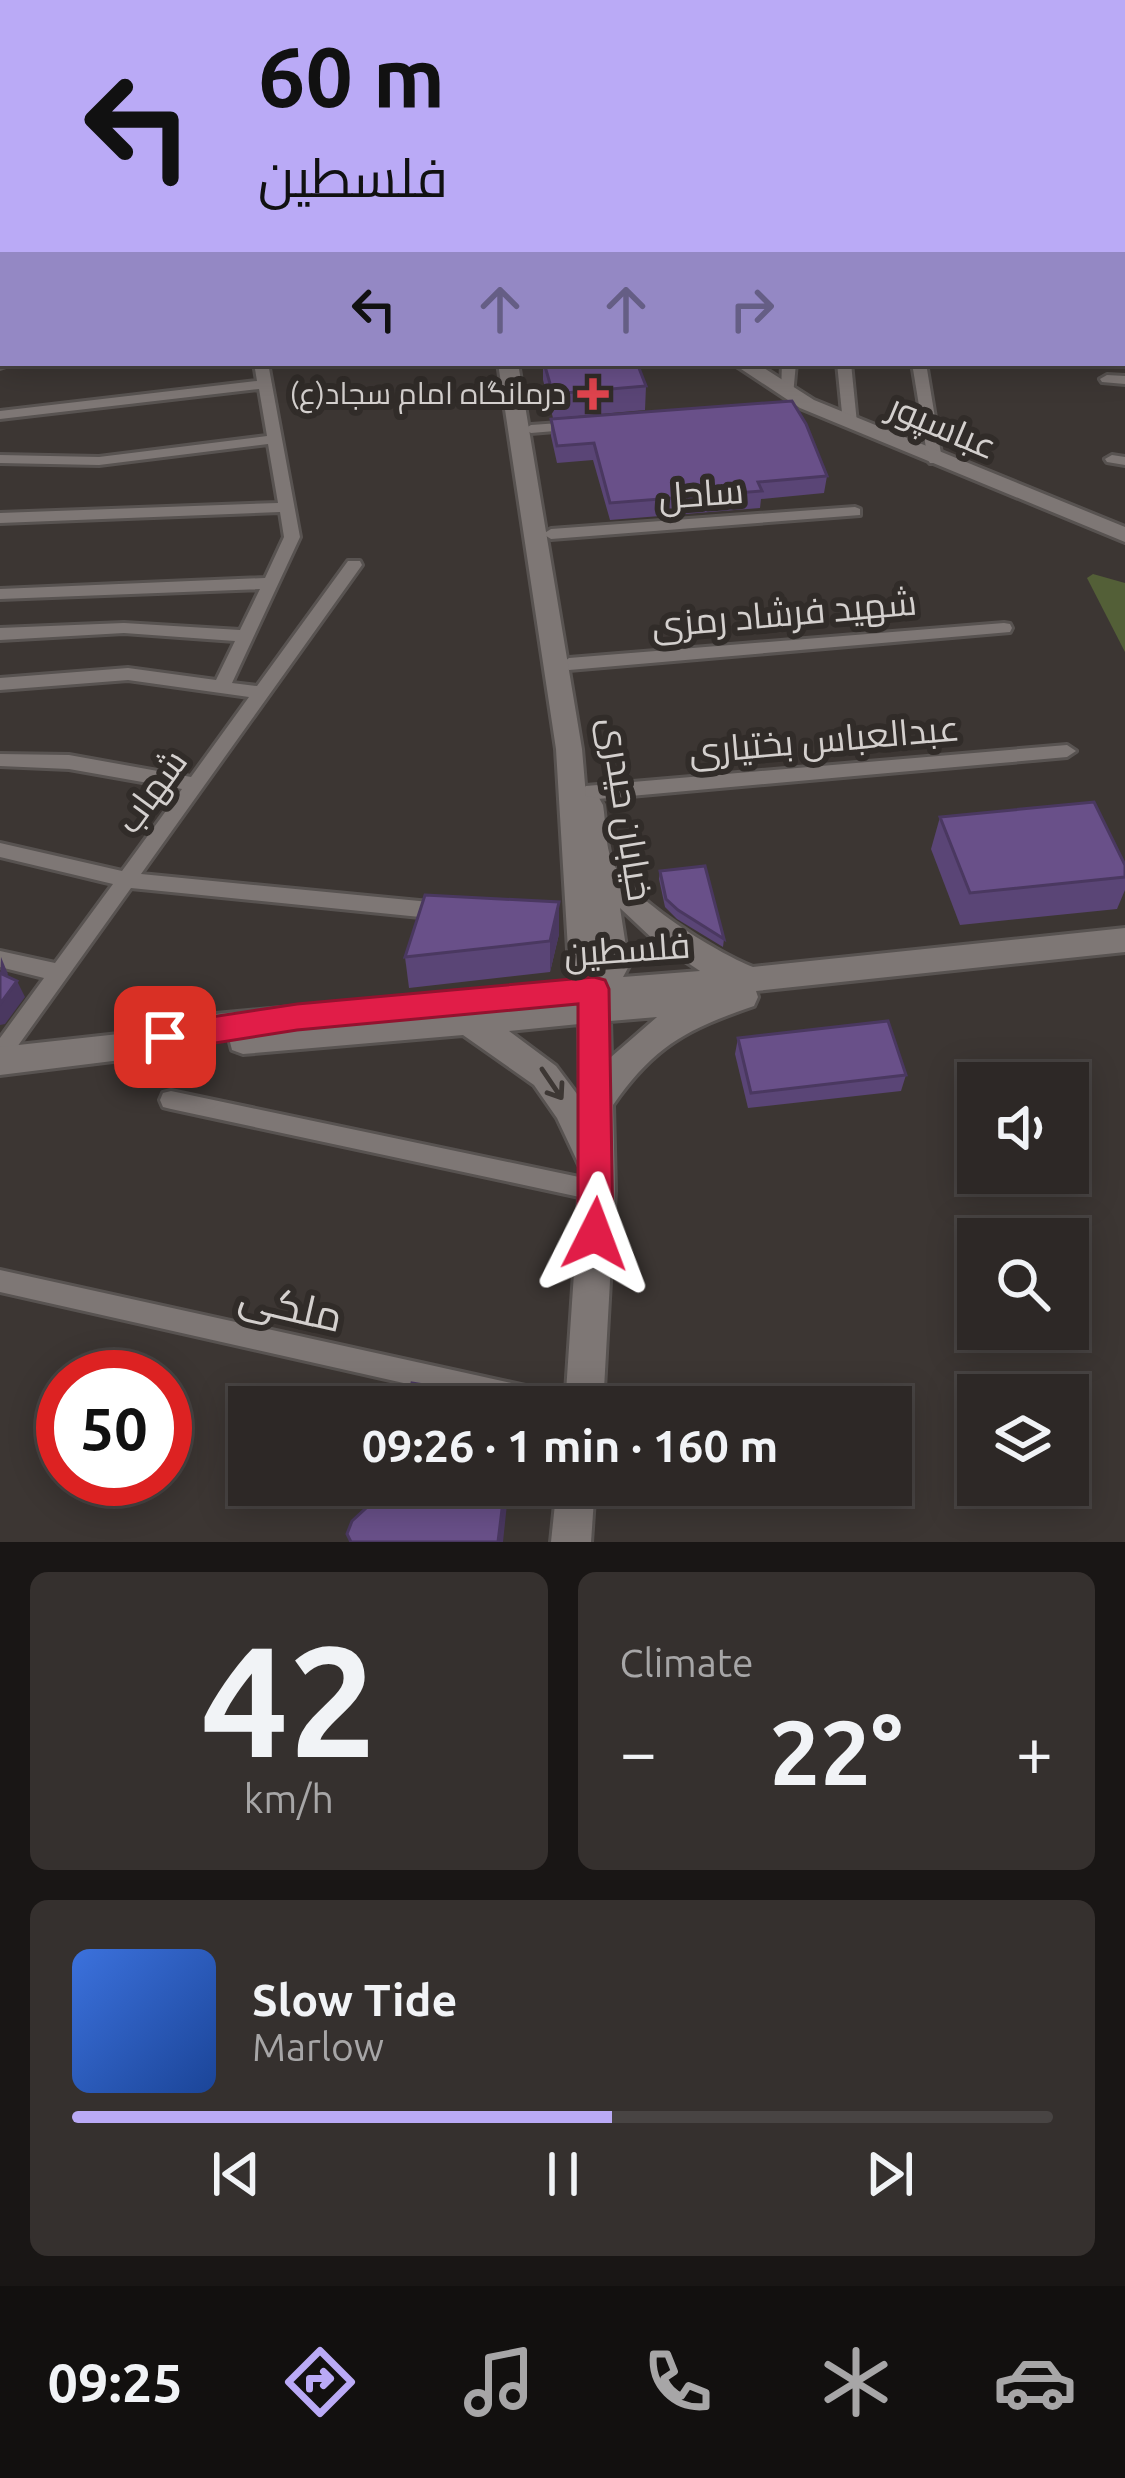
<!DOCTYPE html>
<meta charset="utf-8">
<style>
:root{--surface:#2d2826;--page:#35302e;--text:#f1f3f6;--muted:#a7a6a7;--line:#484443;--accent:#baaaf6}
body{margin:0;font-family:Ubuntu,Cairo,sans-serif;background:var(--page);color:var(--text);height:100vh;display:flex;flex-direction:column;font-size:45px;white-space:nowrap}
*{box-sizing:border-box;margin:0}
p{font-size:39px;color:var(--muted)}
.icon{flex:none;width:66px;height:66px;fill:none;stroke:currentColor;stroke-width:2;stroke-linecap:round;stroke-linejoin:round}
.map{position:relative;height:1542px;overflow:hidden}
.panel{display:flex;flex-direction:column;gap:30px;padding:30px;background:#191615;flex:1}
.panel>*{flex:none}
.guide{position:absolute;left:0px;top:0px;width:1125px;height:366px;box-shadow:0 6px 30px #0003,0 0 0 3px var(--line);background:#baaaf6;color:#111;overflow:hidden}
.controls{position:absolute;left:957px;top:1062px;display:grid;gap:24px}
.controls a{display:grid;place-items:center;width:132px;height:132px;border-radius:0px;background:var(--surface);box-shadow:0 6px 30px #0003,0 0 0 3px var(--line);font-size:60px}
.speed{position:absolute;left:36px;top:1350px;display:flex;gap:24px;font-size:60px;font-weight:700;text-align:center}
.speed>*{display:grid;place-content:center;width:156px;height:156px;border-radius:50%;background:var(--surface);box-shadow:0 6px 30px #0003,0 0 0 3px var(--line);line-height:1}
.speed .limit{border:18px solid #d22;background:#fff;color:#111}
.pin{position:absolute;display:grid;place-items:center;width:102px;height:102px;color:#fff;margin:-51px;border-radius:24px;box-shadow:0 6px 18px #0006}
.me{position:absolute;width:132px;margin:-66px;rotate:3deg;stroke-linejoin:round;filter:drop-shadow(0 0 9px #0008)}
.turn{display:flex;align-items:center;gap:42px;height:252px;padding:0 60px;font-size:54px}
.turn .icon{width:156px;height:156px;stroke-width:2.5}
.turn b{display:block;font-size:84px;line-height:102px}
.lanes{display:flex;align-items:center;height:114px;padding:0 60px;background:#0003;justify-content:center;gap:60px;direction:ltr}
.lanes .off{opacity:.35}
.big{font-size:90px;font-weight:700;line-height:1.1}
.panel .card{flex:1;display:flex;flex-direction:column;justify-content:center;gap:18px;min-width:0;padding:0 42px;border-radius:18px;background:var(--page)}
.panel .dial{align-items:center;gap:0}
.dial b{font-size:156px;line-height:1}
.song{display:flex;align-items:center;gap:36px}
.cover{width:144px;height:144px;border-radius:18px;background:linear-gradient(135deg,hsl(220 70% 55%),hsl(220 70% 35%))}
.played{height:12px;border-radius:6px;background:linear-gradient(90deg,var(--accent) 55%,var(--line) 55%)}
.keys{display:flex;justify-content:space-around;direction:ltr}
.heat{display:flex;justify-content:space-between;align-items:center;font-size:66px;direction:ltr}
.panel .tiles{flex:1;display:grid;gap:30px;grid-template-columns:1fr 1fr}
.card:last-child{grid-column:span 2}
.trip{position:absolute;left:228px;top:1386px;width:684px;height:120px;border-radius:0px;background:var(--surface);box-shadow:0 6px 30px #0003,0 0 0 3px var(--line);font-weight:700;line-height:120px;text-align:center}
.tab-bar{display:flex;height:192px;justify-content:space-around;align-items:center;background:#12100f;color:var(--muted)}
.tab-bar .icon{width:84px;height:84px}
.tab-bar .on{color:var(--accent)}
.tab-bar b{font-size:54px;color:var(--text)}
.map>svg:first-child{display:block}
.green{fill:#535f37}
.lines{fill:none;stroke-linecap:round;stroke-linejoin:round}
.street-casing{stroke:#585351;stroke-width:6}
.secondary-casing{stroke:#585351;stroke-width:6}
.primary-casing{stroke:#585351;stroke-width:6}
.street{fill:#7e7775;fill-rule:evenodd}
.secondary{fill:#7e7775;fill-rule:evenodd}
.primary{fill:#c4859b;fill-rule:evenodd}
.wall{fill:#5a4576}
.shaded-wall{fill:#4a3860}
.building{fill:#695089;stroke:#4a3860;stroke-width:3}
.oneway{stroke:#3d3734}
.route{fill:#e11d48;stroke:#92132f;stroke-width:3}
.health-dot{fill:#e0444e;stroke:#312c29;stroke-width:4.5}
.labels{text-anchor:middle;stroke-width:12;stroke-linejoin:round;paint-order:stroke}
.far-poi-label{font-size:30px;fill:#d4d0ce;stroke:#312c29;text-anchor:end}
.street-label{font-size:36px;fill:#d4d0ce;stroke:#312c29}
.near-street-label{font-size:42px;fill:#d4d0ce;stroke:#312c29}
</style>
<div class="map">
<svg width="1125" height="1542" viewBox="0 0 1125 1542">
<rect width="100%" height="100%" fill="#3c3633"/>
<polygon class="green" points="1093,574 1125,583 1125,652 1087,578"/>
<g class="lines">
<defs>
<g id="street">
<polygon points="232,0 274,0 267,3 225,3"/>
<polygon points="0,14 3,15 3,21 0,20"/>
<rect x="0" y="62" width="3" height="6"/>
<polygon points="3,101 3,107 0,108 0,102"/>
<rect x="0" y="140" width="3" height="7"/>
<rect x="0" y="212" width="3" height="8"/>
<rect x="1122" y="213" width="3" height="8"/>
<rect x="0" y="256" width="3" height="8"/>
<rect x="1122" y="307" width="3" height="8"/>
<polygon points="0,360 3,360 3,363 15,363 0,368"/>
<polygon points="254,363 268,363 300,537 232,683 257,686 348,561 360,561 362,565 141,874 440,903 447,906 450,911 447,916 440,919 131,888 7,1061 0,1064 0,1038 44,978 0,967 0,951 55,963 113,884 0,857 0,843 122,871 182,789 69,769 0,766 0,754 69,755 191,777 249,697 128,680 0,690 0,678 128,668 216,680 235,641 124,633 0,640 0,628 124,623 240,630 260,589 0,599 0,589 265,578 284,537 280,512 0,523 0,513 278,503 268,444 99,465 0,463 0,455 99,457 267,436 259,389 0,419 0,411 257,381"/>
<polygon points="782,363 796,363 793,395 783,395 781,392"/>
<polygon points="837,363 851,363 857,423 850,427 843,423"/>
<polygon points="912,363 926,363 942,460 940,463 930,463 928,460"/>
<polygon points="1107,375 1125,376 1125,384 1102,382 1100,379"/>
<polygon points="574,422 581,426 579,429 531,433 524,429 531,425"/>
<polygon points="1112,455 1125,457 1125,465 1107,462 1105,459"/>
<polygon points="855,507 860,509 860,515 551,539 543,534 551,529"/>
<polygon points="1004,623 1010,624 1012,628 1010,632 569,670 561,664 569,658"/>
<polygon points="1067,745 1076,751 1067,757 586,800 577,793 586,786"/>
<polygon points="171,1091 598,1181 606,1184 609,1191 606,1198 598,1201 171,1109 163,1107 160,1100 163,1093"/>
<polygon points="0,1270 566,1395 575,1398 578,1407 510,1407 0,1292"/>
</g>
<g id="secondary">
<polygon points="344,0 358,0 359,3 345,3"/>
<polygon points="789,0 807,0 809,3 791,3"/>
<path d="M498,363H518L582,749L586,796L599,798L603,805C606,822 605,845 612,861C628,898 715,952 753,967L1125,928V952L756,991L758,997L754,1006C687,1029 654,1046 613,1105L615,1191L603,1407H565L581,1169L557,1118L534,1085L463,1035L243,1054L232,1050L229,1038L194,1042L137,1058L0,1075V1047L137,1032L194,1016L575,981L569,966L556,749ZM620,908L655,941L700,971L623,977L629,966ZM657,1017L611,1057L610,1021ZM579,1024L580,1098L556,1066L509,1031Z"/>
<polygon points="732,363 756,363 814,400 1125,527 1125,542 800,408"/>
<polygon points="557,1485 595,1485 591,1542 551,1542"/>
</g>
<g id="primary">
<polygon points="906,0 956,0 958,3 908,3"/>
<polygon points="1000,0 1050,0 1052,3 1002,3"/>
<polygon points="1093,0 1125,0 1125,7 1122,3"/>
</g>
</defs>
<use href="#street" class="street-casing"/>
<use href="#secondary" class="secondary-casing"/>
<use href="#primary" class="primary-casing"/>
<use href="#street" class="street"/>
<use href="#secondary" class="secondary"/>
<use href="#primary" class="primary"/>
</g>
<g class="wall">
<polygon points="543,363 637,363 646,386 645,410 555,418 827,476 824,493 761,499 760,508 610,520 593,460 557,463 551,436 551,419 553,418 543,380"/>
<polygon points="940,817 1125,865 1125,890 1117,909 960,925 931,849"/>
<polygon points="660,871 724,939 723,947 677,919 665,907 659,879"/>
<polygon points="559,934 550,972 409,988 405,957"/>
<polygon points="738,1038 906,1075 901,1091 748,1108 735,1054"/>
</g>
<g class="shaded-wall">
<polygon points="441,0 459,0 459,3 417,3"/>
<polygon points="559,902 559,934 550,972 550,941"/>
<polygon points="1,957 8,974 1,987 0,984"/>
<polygon points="17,981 25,997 5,1024 0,1025 0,1004"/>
<polygon points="505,1485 509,1485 503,1542 498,1542"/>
</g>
<g class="building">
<polygon points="381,0 441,0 417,3 383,3"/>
<polygon points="664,0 698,0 711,3 663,3"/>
<polygon points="544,363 637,363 646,386 553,394"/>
<polygon points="792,401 806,424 827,476 758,482 762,491 610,503 594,443 557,446 551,419"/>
<polygon points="1094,802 1125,865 1125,877 970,893 940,817"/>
<polygon points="705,866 724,939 678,910 666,899 660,871"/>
<polygon points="425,895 559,902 550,941 405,957"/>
<polygon points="0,973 17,981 0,1004"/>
<polygon points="888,1021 906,1075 751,1093 738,1038"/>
<polygon points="412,1383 514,1400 513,1407 407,1407"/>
<polygon points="384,1485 505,1485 498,1542 351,1542 347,1534 352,1521 377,1498"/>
</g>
<defs><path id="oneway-shaft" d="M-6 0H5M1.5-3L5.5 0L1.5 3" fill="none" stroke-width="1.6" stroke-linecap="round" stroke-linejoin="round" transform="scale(3)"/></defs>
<use class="oneway" href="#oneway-shaft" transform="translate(552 1084) rotate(56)"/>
<polygon class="route" points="594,977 605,980 609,989 613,1234 608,1246 595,1251 583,1246 578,1234 578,1004 297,1030 165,1051 154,1047 149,1037 154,1028 165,1024 297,1004"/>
<path class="health-dot" d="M587 376h12v12h12v12h-12v12h-12v-12h-12v-12h12z"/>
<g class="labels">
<g class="far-poi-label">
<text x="566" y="404">درمانگاه امام سجاد(ع)</text>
</g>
<g class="street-label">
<text transform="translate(943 426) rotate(23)" y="13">عباسپور</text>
<text transform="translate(701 493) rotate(-4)" y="13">ساحل</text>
<text transform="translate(784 613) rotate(-5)" y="13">شهید فرشاد رمزی</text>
<text transform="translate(824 739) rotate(-5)" y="13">عبدالعباس بختیاری</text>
<text transform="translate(151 791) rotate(-54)" y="13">شهاب</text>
<text transform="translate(627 809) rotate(81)" y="13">خیابان حیدری</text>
<text transform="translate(627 949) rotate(-4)" y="13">فلسطین</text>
</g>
<g class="near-street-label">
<text transform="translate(291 1306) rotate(13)" y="15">ملکی</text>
</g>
</g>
</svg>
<div class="controls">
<a><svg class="icon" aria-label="sound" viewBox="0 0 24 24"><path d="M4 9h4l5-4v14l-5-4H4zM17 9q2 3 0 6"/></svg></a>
<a><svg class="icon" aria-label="search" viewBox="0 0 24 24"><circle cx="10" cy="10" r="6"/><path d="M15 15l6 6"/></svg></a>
<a><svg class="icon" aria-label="layers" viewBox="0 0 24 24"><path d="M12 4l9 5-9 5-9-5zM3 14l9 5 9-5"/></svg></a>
</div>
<div class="speed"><div class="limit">50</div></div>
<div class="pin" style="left:165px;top:1037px;background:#d93025"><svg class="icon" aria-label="arrive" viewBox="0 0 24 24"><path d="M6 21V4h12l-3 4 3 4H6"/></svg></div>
<svg class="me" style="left:595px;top:1234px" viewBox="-20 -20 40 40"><path d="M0-17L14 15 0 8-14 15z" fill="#e11d48" stroke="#fff" stroke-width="4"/></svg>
<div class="trip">09:26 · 1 min · 160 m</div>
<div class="guide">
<div class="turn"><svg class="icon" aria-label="left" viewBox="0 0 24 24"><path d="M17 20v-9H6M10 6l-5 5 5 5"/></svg><div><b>60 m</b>فلسطین</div></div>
<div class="lanes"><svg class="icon" aria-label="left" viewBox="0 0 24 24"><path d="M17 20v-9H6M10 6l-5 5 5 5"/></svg><svg class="icon off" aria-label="ahead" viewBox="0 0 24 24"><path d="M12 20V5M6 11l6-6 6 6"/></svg><svg class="icon off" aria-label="ahead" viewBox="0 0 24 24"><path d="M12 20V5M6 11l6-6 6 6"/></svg><svg class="icon off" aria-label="right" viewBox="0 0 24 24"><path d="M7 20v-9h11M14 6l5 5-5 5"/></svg></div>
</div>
</div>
<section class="panel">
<div class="tiles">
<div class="card dial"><b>42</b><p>km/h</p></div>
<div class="card"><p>Climate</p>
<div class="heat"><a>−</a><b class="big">22°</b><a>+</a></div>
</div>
<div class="card">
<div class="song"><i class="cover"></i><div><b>Slow Tide</b><p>Marlow</p></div></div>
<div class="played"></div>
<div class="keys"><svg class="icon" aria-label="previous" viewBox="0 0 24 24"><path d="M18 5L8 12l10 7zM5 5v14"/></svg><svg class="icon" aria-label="pause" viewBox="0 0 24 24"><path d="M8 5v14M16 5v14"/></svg><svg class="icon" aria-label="next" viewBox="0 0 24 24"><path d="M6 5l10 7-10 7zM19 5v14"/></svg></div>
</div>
</div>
</section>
<nav class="tab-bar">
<b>09:25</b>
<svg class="icon on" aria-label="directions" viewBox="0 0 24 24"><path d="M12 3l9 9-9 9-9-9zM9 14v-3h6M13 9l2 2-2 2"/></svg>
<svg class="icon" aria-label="music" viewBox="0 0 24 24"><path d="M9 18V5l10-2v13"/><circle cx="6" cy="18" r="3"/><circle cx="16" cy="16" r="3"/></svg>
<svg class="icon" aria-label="phone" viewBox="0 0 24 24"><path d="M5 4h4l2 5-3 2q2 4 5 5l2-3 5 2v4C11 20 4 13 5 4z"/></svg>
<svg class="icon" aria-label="climate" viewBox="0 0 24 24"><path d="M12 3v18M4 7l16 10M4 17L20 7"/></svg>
<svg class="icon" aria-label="car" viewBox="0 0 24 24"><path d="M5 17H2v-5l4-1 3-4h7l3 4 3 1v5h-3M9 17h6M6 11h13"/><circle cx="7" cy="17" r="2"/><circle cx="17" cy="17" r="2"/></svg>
</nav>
